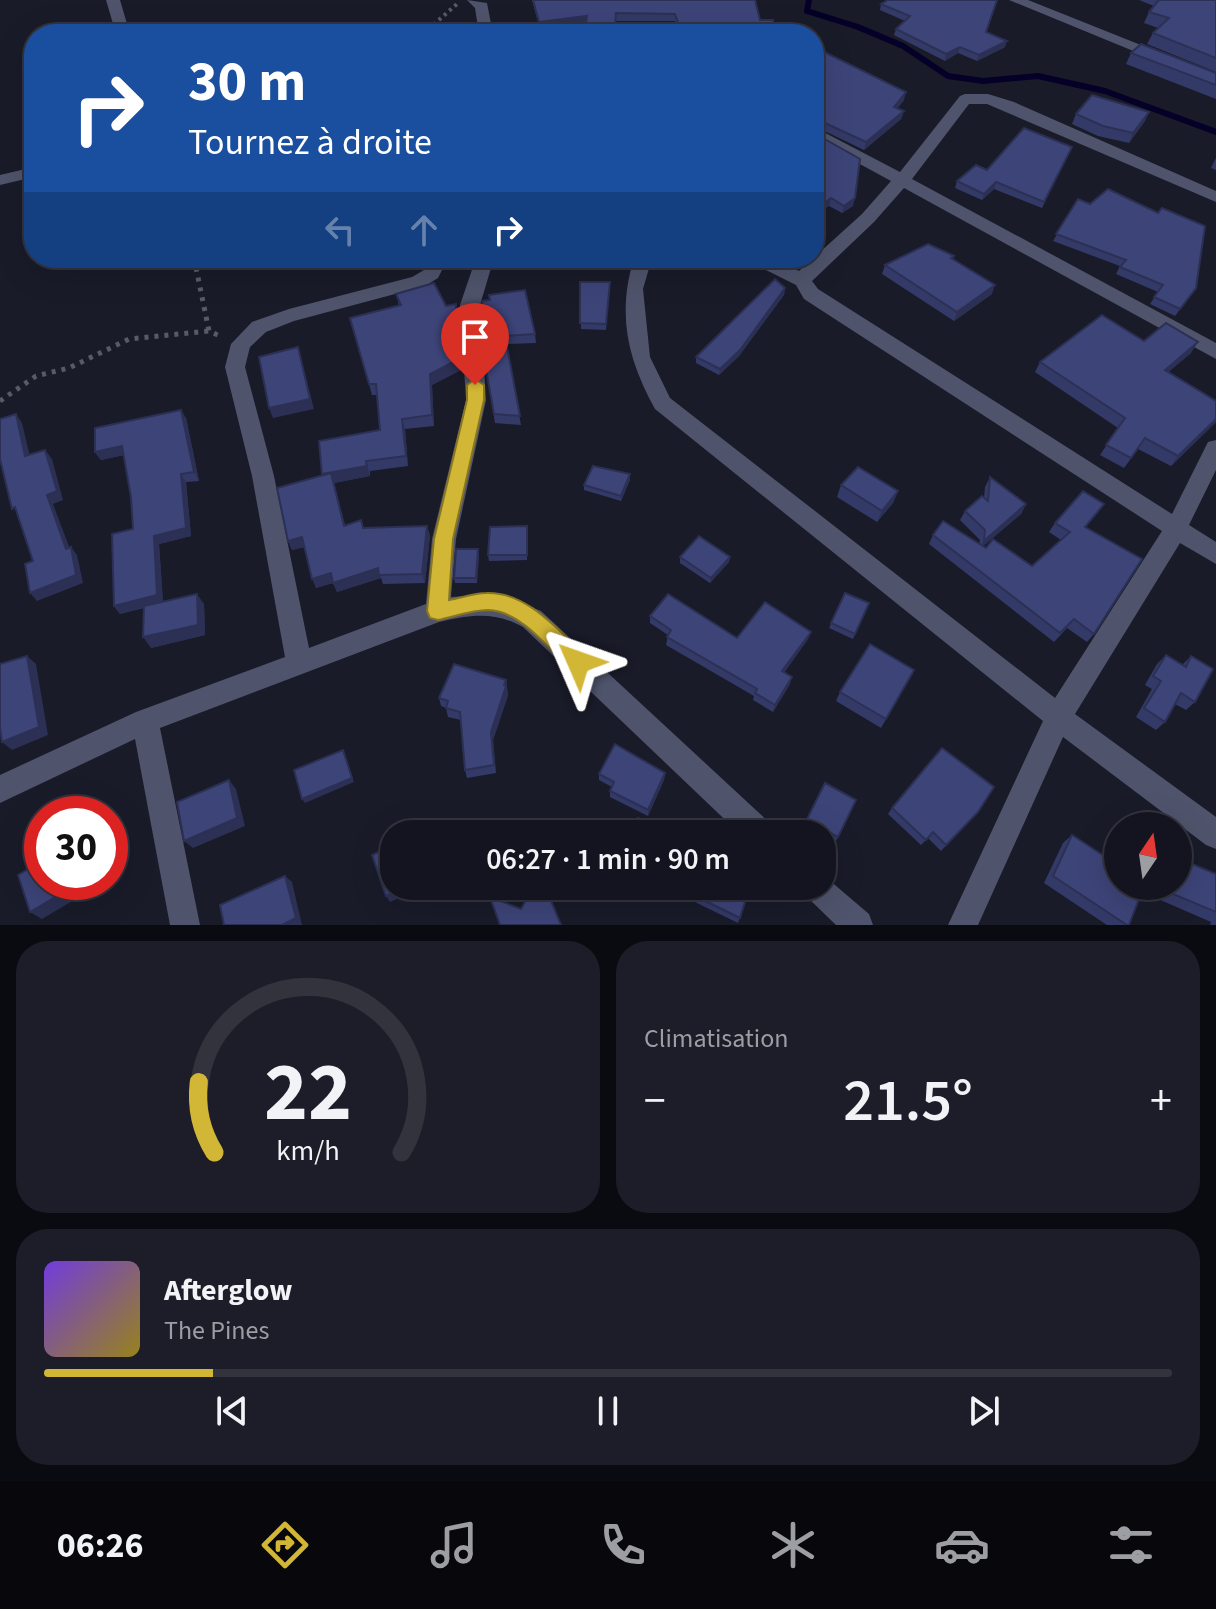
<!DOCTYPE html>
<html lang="fr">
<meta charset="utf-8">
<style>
:root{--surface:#13141f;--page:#1c1d28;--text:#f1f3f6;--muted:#9d9ea4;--line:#32333d;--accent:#d2b635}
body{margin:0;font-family:"Source Sans 3",sans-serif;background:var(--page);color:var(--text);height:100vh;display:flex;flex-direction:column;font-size:30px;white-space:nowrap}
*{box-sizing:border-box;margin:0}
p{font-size:26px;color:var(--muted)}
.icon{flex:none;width:44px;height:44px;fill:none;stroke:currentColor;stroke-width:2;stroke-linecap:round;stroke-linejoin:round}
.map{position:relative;height:925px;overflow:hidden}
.sheet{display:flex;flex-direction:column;gap:16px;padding:16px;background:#0a0b11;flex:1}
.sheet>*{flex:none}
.guide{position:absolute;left:24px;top:24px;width:800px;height:244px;border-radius:32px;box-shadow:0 8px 32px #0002,0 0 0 2px var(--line);background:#1a4fa0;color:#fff;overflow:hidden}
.needle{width:52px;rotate:13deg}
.fabs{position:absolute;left:1104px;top:812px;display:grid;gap:16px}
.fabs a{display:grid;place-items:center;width:88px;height:88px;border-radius:50%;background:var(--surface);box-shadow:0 8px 32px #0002,0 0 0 2px var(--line);font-size:40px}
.speed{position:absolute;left:24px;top:796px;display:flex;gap:16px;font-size:40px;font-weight:700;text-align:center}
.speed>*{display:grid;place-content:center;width:104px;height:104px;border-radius:50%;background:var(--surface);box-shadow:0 8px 32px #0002,0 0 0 2px var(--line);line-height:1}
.speed .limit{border:12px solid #d22;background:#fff;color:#111}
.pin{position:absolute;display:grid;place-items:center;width:68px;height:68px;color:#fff;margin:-82px -34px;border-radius:50% 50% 50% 0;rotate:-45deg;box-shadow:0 0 8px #0007}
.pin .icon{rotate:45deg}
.me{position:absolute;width:88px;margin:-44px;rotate:313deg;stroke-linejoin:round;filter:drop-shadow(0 0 6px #0008)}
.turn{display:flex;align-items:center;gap:28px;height:168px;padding:0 32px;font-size:36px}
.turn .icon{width:104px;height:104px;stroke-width:2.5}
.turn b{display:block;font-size:56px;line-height:68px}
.lanes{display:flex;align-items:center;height:76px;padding:0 32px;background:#0003;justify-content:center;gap:40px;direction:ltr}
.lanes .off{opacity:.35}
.big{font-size:60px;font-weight:600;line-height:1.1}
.sheet .card{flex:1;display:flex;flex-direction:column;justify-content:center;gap:12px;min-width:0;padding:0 28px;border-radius:32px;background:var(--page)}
.sheet .dial{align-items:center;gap:0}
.dial svg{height:208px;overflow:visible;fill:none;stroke:var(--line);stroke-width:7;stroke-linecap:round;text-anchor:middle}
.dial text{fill:var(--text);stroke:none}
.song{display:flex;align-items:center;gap:24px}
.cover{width:96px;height:96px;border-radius:12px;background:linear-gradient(135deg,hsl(260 70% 55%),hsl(50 70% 35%))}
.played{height:8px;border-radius:4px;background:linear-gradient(90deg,var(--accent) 15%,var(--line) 15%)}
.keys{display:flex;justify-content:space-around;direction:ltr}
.heat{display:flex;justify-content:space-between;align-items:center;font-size:44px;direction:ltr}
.sheet .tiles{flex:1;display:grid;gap:16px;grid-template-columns:1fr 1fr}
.card:last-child{grid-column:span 2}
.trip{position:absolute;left:380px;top:820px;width:456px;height:80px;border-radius:32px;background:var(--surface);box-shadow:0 8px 32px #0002,0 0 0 2px var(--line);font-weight:600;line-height:80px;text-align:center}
.menu{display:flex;height:128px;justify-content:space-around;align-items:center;background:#08080c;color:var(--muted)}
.menu .icon{width:56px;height:56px}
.menu .current{color:var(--accent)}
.menu b{font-size:36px;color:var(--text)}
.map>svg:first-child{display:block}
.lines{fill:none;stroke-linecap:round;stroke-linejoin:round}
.stream{stroke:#040027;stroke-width:6}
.path-far1{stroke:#585a67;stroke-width:4;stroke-dasharray:3 4;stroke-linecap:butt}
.path{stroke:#585a67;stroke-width:5;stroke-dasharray:4 6;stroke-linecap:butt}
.minor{fill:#4f546c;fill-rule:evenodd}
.wall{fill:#343a67}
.shaded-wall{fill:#2b3054}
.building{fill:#3d4478;stroke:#2b3054;stroke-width:2}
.route{fill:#d2b635;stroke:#887622;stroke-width:2}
</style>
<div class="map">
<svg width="1216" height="925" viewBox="0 0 1216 925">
<rect width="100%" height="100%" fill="#191b29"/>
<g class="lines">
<polyline class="stream" points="809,0 807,11 858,27 903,46 948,76 983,81 1038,76 1105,91 1216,132"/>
<polyline class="path-far1" points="423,34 457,4"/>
<g class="path">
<polyline points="194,258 209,331 220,336"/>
<polyline points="0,401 36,376 69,368 129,339 209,331"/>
</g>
<g class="minor">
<polygon points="106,0 120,0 130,34 116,34"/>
<polygon points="467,0 487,3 493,34 479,34 475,8"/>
<polygon points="1009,0 1028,0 1216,75 1216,85"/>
<path d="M965,94H988L1014,102L1216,191V202L987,104H969L912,179L1216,343V359L904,188L874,222L812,281L818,289L1172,514L1208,442L1216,440V470L1189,525L1216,542V564L1180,543L1075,714L1216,817V849L1206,845L1063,737L978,925H948L1043,721L655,409C627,358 617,314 634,258H652L643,289L650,357L670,398L1055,698L1162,531L804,299L796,285L750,262L747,258H771L799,271L862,214L891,181L814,139V127L900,172L960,96Z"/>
<polygon points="34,167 34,177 0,185 0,175"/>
<path d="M430,258H448L438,278L425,286L294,321L266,332L250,347L245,367L274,476L309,648L426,604L432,539L466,400L460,305L476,258H494L480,305L486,400L456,539L451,597L497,594L541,611L771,824L775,834H740L523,627C494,611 470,615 439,622L160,728L200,925H170L135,739L0,803V775L136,712L285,657L252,476L225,367L231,344L252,322L289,309L412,277L424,270Z"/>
<polygon points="822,874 869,914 873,925 836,925 806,896 801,886 822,886"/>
</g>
</g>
<g class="wall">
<polygon points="532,0 755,0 760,20 775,34 679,34 675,21 616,21 615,34 585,34 586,24 540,30"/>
<polygon points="1139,0 1216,0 1216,72 1147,44 1153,33 1158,28 1144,23 1149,12 1154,6"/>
<polygon points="881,4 986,32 1005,47 977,61 958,53 945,61 894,35 896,29 905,21 880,10"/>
<polygon points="814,47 904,100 897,109 904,111 901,119 864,150 814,126"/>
<polygon points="1131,53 1216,73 1216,99 1126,64"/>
<polygon points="1149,112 1145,121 1129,143 1098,136 1072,124 1076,114"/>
<polygon points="814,133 853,206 842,213 829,206"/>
<polygon points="1072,147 1042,208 994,189 982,200 955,188 957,181 987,170"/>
<polygon points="1216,158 1216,170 1211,168"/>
<polygon points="1078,199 1191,295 1175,316 1150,304 1158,292 1116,274 1120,266 1053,241"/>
<polygon points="954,256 953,259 992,294 954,321 882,274 885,265"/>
<polygon points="580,282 610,282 606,330 581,329"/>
<polygon points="785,288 784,295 739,356 719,375 696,363 696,357"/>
<polygon points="396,294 446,306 456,304 461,370 432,385 434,426 405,429 408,466 370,471 370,476 334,483 345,525 430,535 425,583 383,584 381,578 337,592 333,583 316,588 305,547 292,550 288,541 323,475 380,430 377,395 372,395 350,318 399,306"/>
<polygon points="482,301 535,334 536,343 506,344 521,425 495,423 486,369"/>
<polygon points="1144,341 1191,353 1168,372 1216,401 1216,422 1171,466 1138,449 1124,468 1100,455 1118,428 1035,372 1040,362"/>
<polygon points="186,418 199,481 186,482 191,536 159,544 163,602 204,604 205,635 151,648 144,608 120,614 114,606 133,529 131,497 124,455 101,460 95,452"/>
<polygon points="630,474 630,480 621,501 584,490 584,485"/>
<polygon points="990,477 1026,504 1021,514 983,546 1032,566 1061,540 1049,532 1055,523 1104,504 1086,527 1094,634 1087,642 1067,628 1054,642 929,544 933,535 979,544 980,540 960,520 965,511 984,498 985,487"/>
<polygon points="841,485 898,491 893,503 877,522 837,497"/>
<polygon points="527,526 527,560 489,561 488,555"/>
<polygon points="479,554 477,583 455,583 454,578"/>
<polygon points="680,557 730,557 729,562 710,583 680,563"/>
<polygon points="845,593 869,603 853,639 829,628"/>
<polygon points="650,616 737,638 811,632 808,639 784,673 790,684 773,712 753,700 754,696 666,645 668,635 650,623"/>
<polygon points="1166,655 1182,665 1191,656 1195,702 1186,710 1175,704 1165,722 1156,730 1136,717 1152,689 1145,685 1157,664"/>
<polygon points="914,670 881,728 836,701 840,692"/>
<polygon points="506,680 508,695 493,740 496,773 467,778 465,770 461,720 448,717 446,708 441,706 439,698"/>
<polygon points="665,773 664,780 648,816 610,797 610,791 612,787 599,780 599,774"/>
<polygon points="825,783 838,837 836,841 805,823"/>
<polygon points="892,808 978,812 941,851 928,838 921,845 888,814"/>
<polygon points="1072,835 1118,886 1178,886 1216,874 1216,925 1210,925 1211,922 1142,892 1127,925 1107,925 1044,883 1063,843"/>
<polygon points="662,886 750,886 738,923"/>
</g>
<g class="shaded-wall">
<polygon points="587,16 587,24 540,30 539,22"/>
<polygon points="1007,41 1005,47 977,61 979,55"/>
<polygon points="960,47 958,53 945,61 946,54"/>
<polygon points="906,92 904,100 892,115 894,107"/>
<polygon points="904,111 901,119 864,150 866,142"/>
<polygon points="1149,112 1145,121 1129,143 1133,133"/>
<polygon points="996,182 994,189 982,200 984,194"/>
<polygon points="831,198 829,206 814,217 814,211"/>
<polygon points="855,198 853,206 842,213 844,206"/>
<polygon points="349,258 369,258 369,259 339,267 338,261"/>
<polygon points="995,285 992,294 954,321 957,312"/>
<polygon points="785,288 784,295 739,356 719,375 720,369"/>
<polygon points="456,304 461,370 432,385 434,426 432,415 430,374"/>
<polygon points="1198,342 1191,353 1158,381 1165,370"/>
<polygon points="298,347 314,409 273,418 269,408"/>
<polygon points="181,410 186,418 199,481 194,472"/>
<polygon points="16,414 22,423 32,465 25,456"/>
<polygon points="402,419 405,429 408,466 406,456"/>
<polygon points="1216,419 1216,422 1171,466 1178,456"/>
<polygon points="122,446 128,454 101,460 95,452"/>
<polygon points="45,450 52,459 63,500 53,504 73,557 71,547 77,555 83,583 37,601 30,593 66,549 47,495"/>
<polygon points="366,461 370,476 334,483 347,535 322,474"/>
<polygon points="181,474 186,482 191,536 159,544 163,602 120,614 114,606 154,536"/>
<polygon points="630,474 630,480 621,501 621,496"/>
<polygon points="898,491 893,503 877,522 882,511"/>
<polygon points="1026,504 1021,514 979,550 984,541"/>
<polygon points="427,526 430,535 425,583 422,574"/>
<polygon points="302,537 307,546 292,550 288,541"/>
<polygon points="478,549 479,554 477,583 476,578"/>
<polygon points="730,557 729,562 710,583 711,578"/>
<polygon points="378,568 381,578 337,592 333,583"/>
<polygon points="331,573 335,582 316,588 312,579"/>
<polygon points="197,594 204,604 205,635 151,648 143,637"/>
<polygon points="811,632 808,639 780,678 782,671"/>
<polygon points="27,656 36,664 48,735 12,750 2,742"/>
<polygon points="792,677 790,684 773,712 775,705"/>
<polygon points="506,680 508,695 493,740 496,773 491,732"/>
<polygon points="343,750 354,782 305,803 302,799"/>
<polygon points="665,773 664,780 648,816 648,810"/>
<polygon points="229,780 236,789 245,826 193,848 184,841"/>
<polygon points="285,876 292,882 302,925 282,925"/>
<polygon points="81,882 94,882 96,887 42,919 30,912"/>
<polygon points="407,886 426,886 390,902 386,896"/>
</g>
<g class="building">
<polygon points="533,0 755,0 760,20 773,20 775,34 682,34 675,14 616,13 615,29 585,28 587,16 539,22"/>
<polygon points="888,0 997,0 986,32 1007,41 979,55 960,47 946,54 896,29 910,16 881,4"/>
<polygon points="1159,0 1216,0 1216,58 1153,33 1169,18 1149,12"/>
<polygon points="1141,44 1216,73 1216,85 1131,53"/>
<polygon points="814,47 906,92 894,107 904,111 866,142 814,118"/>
<polygon points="1092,95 1149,112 1133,133 1103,126 1076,114"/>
<polygon points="1024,128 1072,147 1044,202 996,182 984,194 957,181 976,165 987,170"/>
<polygon points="814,133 860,159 855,198 844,206 831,198 814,211"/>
<polygon points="1108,189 1158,213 1162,208 1205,226 1196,288 1180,309 1154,297 1163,285 1120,267 1126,260 1056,234 1078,199 1090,204"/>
<polygon points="928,244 954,256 951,258 995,285 957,312 885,265"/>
<polygon points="336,258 349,258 338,261"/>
<polygon points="775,279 785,288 740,350 720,369 696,357"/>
<polygon points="580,282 610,282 606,324 580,323"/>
<polygon points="434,283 446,306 456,304 459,359 430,374 432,415 402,419 406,456 366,461 367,466 322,474 319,441 380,430 376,384 369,384 350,318 401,305 396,294"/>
<polygon points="525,290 535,334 505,336 520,416 494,414 486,369 482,301 490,300 489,295"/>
<polygon points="1102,315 1144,341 1166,323 1198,342 1165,370 1216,401 1216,419 1178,456 1145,438 1131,458 1106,445 1125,418 1040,362"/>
<polygon points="298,347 310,399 269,408 259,357"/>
<polygon points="181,410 194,472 181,474 186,528 154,536 157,595 114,606 112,534 133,529 131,497 122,446 95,452 95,428"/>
<polygon points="16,414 25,456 45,450 57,491 47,495 66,549 71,547 76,575 30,593 25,564 33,561 15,507 12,509 0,459 0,419"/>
<polygon points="593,466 630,474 621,496 584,485"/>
<polygon points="858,467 898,491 882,511 841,485"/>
<polygon points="331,473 344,526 361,520 363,528 427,526 422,574 379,575 378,568 333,583 331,573 312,579 302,537 288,541 277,488"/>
<polygon points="990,477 1026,504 984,541 985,530 965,511 982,496 988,501"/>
<polygon points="1083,491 1104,504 1085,527 1142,559 1094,634 1074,619 1060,633 933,535 943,521 986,548 993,539 1032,566 1070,532 1055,523"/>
<polygon points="527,526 527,555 488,555 490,527"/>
<polygon points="699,536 730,557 711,578 680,557"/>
<polygon points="456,549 478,549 476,578 454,578"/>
<polygon points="845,593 869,603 855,634 831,623"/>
<polygon points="197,594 198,625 143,637 144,606"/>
<polygon points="668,594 737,638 765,602 811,632 782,671 792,677 775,705 755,693 757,689 667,637 671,630 650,616"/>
<polygon points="870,644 914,670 886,719 840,692"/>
<polygon points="1166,655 1186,667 1191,656 1213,669 1195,702 1181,693 1165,722 1144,708 1161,681 1153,676"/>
<polygon points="27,656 39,727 2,742 0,727 0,664"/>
<polygon points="454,664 506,680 504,685 506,686 491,732 494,765 465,770 460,712 446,708 448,701 439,698"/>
<polygon points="615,744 665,773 648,810 610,791 614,782 599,774"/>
<polygon points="942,748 994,787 978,812 946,845 933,832 926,840 892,808"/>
<polygon points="343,750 352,778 302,799 294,770"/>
<polygon points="229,780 237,818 184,841 177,802"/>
<polygon points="825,783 856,800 838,837 807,819"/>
<polygon points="638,818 670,834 631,834"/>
<polygon points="1072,835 1118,865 1118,886 1144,886 1129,925 1127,925 1053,876"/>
<polygon points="394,845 394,886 407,886 386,896 372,855"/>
<polygon points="1178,858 1216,874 1216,912 1154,886 1178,886"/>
<polygon points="42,861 42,882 81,882 30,912 18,875"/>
<polygon points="285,876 296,918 282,925 224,925 220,905"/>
<polygon points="534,886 545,886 561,925 500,925 490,897 521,909"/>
<polygon points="675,886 750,886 740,918"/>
</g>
<path class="route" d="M475,379L484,385V400L453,539L449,600C461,598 474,593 486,593C526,591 558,630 585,655L588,662L585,669L578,672L570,669C548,648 521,611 488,610C472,610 453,617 438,620L430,618L427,611L434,539L467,400V385Z"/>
</svg>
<div class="fabs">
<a><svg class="needle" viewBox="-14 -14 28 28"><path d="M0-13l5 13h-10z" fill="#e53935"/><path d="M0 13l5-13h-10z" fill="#9d9ea4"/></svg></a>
</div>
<div class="speed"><div class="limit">30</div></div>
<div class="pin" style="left:475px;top:385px;background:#d93025"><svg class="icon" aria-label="arrive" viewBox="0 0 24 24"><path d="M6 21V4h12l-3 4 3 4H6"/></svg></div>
<svg class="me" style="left:578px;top:662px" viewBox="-20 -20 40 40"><path d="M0-17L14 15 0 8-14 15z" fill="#d2b635" stroke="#fff" stroke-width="4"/></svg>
<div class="trip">06:27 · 1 min · 90 m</div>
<div class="guide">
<div class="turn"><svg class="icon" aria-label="right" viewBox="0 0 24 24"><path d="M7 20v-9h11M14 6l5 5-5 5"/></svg><div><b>30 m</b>Tournez à droite</div></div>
<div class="lanes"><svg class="icon off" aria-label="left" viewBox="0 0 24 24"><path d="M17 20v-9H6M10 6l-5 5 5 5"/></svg><svg class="icon off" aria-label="ahead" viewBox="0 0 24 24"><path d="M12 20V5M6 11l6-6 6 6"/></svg><svg class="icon" aria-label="right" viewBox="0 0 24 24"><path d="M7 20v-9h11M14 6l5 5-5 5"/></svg></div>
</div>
</div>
<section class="sheet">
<div class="tiles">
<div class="card dial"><svg viewBox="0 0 100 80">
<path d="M14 69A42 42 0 1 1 86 69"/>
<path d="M14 69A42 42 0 0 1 8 42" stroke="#d2b635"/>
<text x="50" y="56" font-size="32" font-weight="700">22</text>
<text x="50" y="72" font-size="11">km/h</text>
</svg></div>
<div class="card"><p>Climatisation</p>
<div class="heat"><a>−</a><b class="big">21.5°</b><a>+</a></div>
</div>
<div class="card">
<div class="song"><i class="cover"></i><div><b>Afterglow</b><p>The Pines</p></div></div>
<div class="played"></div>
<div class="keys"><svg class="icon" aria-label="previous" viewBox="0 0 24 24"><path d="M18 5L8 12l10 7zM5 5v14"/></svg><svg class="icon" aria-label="pause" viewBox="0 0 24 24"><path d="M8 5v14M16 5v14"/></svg><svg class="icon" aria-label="next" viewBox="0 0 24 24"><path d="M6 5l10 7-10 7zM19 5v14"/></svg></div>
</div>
</div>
</section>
<nav class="menu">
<b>06:26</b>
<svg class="icon current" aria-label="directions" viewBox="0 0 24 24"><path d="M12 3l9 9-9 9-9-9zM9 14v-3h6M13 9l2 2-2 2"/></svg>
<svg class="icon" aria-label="music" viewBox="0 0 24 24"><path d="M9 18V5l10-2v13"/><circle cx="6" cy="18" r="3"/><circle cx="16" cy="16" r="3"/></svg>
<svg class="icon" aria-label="phone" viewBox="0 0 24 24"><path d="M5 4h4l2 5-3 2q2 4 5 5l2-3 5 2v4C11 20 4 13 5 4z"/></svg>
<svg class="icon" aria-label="climate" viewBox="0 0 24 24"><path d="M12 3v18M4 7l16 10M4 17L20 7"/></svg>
<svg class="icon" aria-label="car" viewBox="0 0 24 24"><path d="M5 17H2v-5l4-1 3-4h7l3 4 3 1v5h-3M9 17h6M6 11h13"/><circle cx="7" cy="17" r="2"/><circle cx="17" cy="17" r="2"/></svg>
<svg class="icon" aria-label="filters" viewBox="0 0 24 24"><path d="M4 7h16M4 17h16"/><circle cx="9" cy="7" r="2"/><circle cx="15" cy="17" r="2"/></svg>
</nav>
